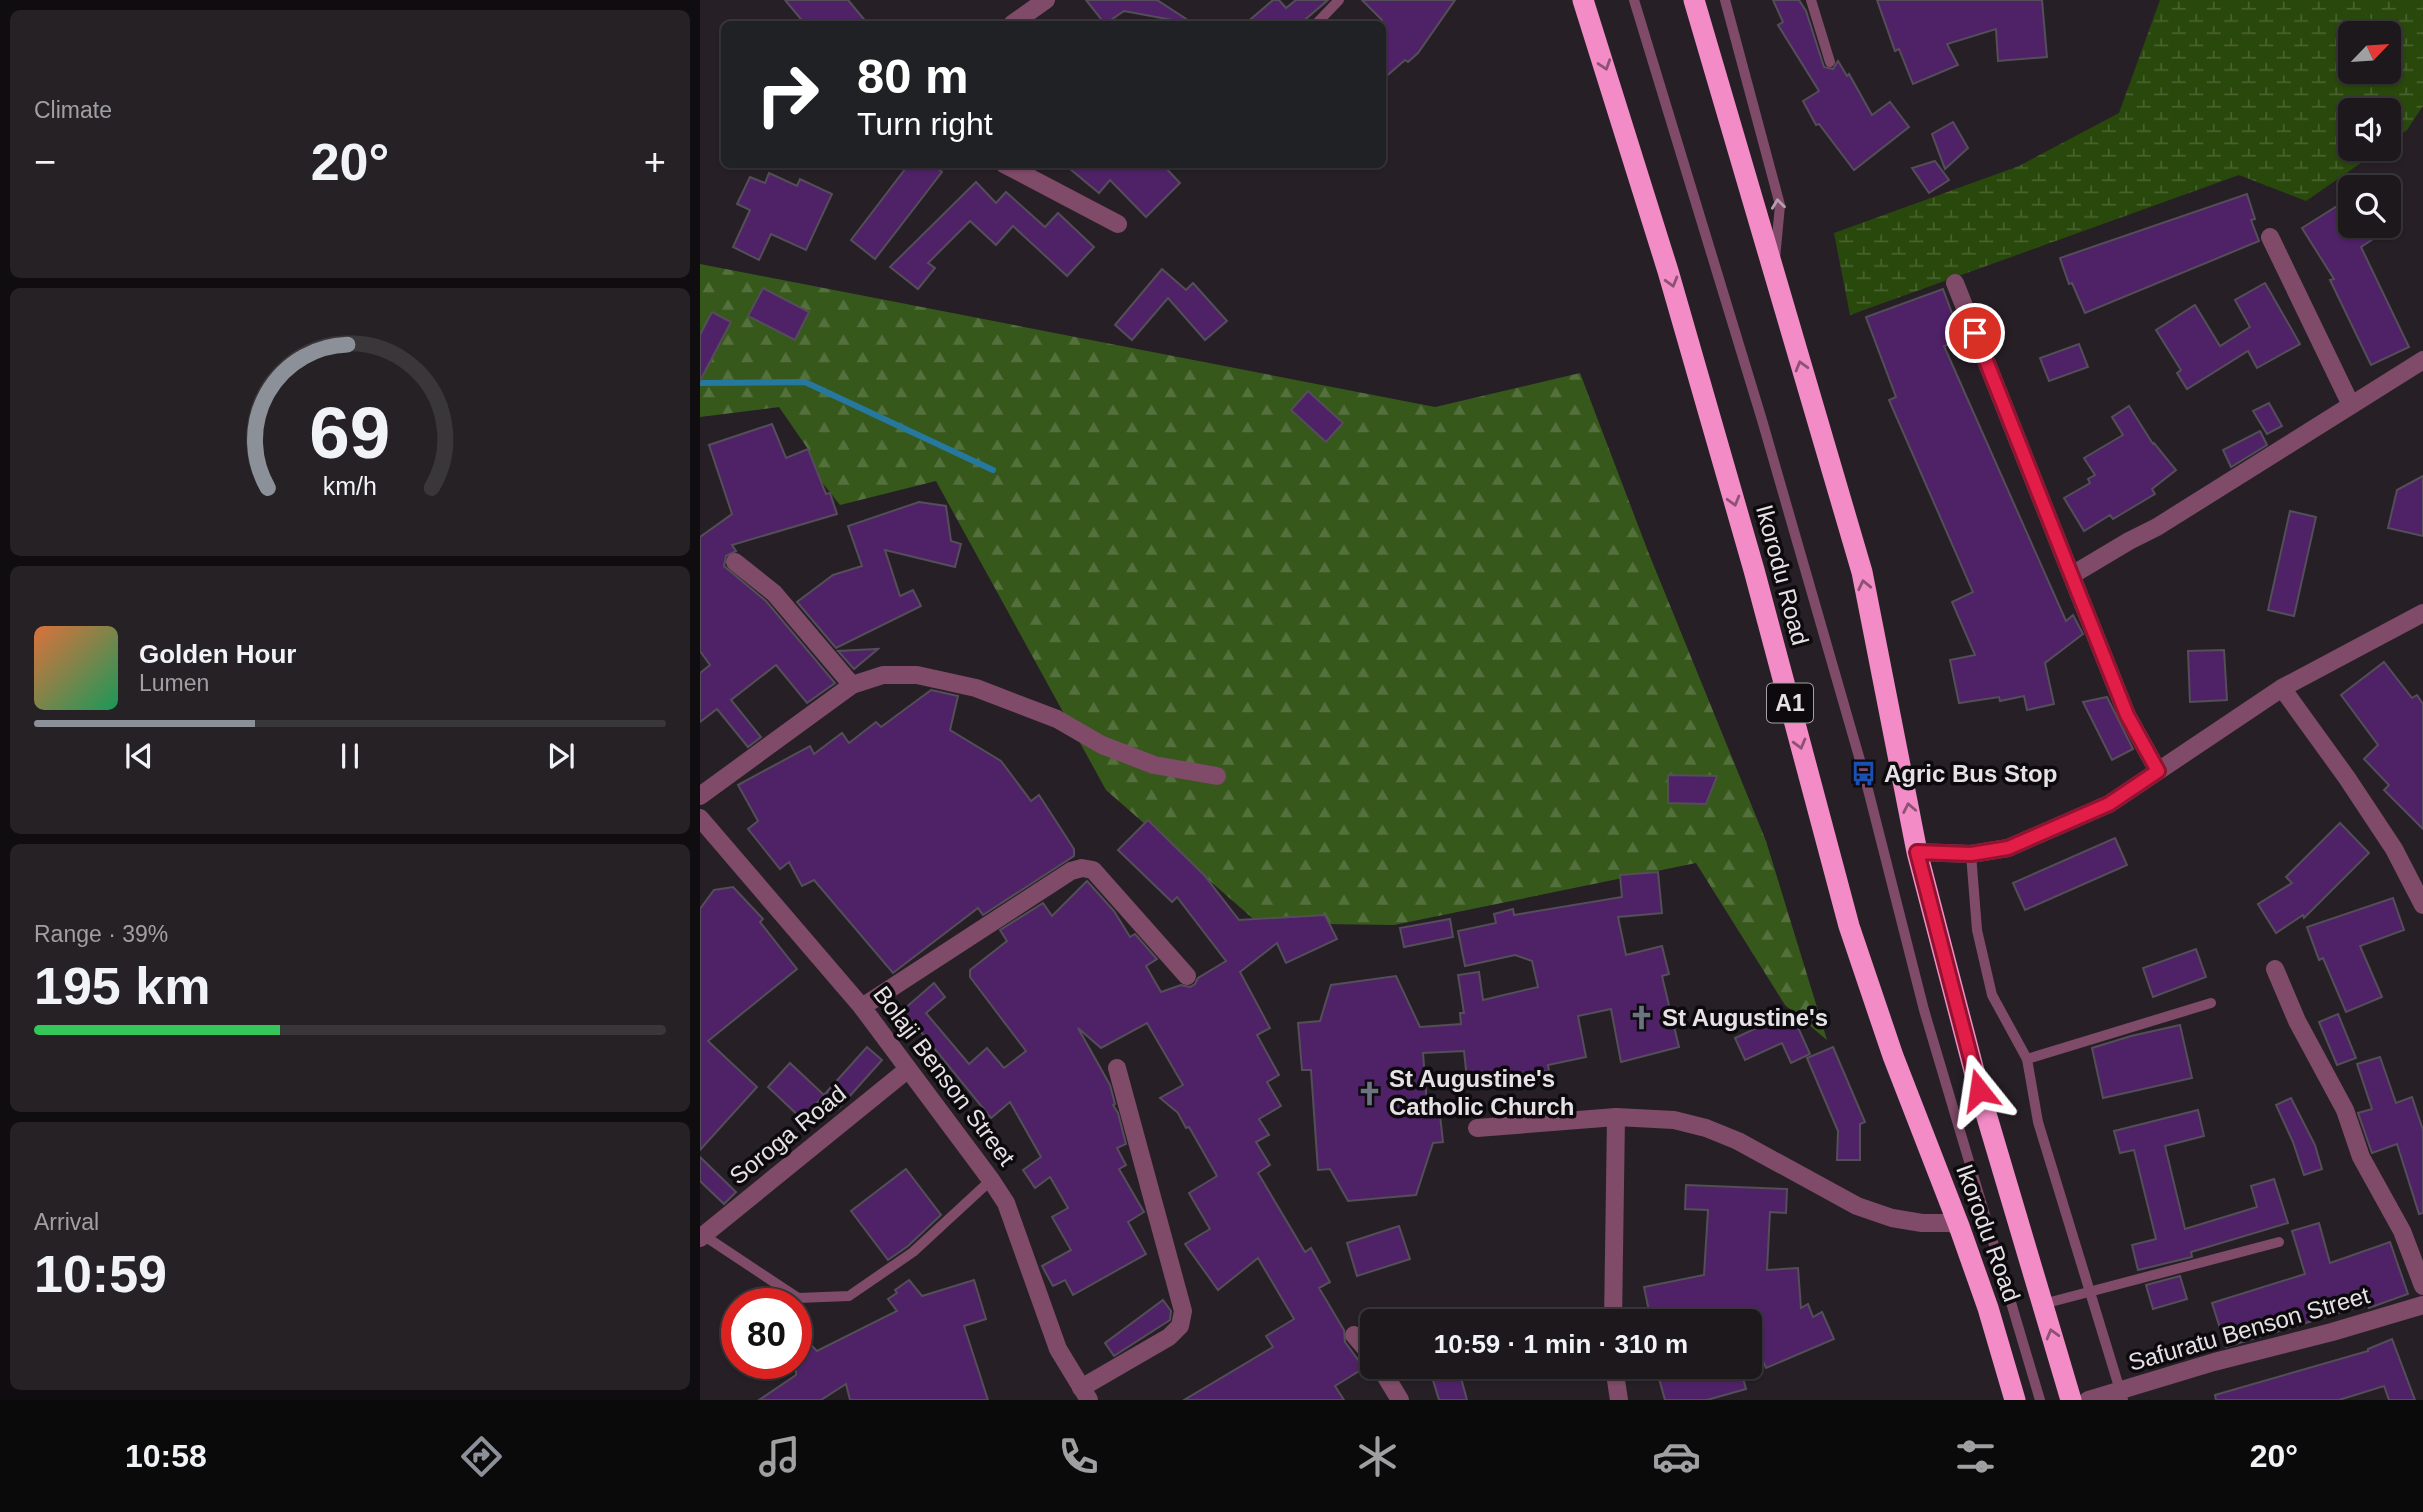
<!DOCTYPE html>
<meta charset="utf-8">
<style>
:root{--surface:#1c181c;--page:#252125;--text:#f1f3f6;--muted:#a0a0a3;--line:#3a373b;--accent:#8c9099}
body{margin:0;font-family:Arial,sans-serif;background:var(--page);color:var(--text);height:100vh;display:flex;flex-direction:column;font-size:26px;white-space:nowrap}
*{box-sizing:border-box;margin:0}
p{font-size:23px;color:var(--muted)}
.icon{flex:none;width:38px;height:38px;fill:none;stroke:currentColor;stroke-width:2;stroke-linecap:round;stroke-linejoin:round}
.map{position:relative;flex:1;overflow:hidden}
.panel{display:flex;flex-direction:column;gap:10px;padding:10px;background:#0f0d0f;width:700px}
.panel>*{flex:none}
.banner{position:absolute;left:21px;top:21px;width:665px;height:147px;border-radius:10px;box-shadow:0 2px 5px #0004,0 0 0 2px var(--line);background:#202124;color:#fff;overflow:hidden}
.needle{width:46px;rotate:65deg}
.controls{position:absolute;left:1638px;top:21px;display:grid;gap:14px}
.controls a{display:grid;place-items:center;width:63px;height:63px;border-radius:10px;background:var(--surface);box-shadow:0 2px 5px #0004,0 0 0 2px var(--line);font-size:35px}
.speed{position:absolute;left:21px;top:1288px;display:flex;gap:14px;font-size:35px;font-weight:700;text-align:center}
.speed>*{display:grid;place-content:center;width:91px;height:91px;border-radius:50%;background:var(--surface);box-shadow:0 2px 5px #0004,0 0 0 2px var(--line);line-height:1}
.speed .limit{border:10px solid #d22;background:#fff;color:#111}
.pin{position:absolute;display:grid;place-items:center;width:60px;height:60px;color:#fff;margin:-30px;border:4px solid #fff;border-radius:50%;box-shadow:0 2px 7px #0007}
.me{position:absolute;width:77px;margin:-38px;rotate:345deg;stroke-linejoin:round;filter:drop-shadow(0 0 5px #0008)}
.turn{display:flex;align-items:center;gap:24px;height:147px;padding:0 21px;font-size:32px}
.turn .icon{width:91px;height:91px;stroke-width:2.5}
.turn b{display:block;font-size:49px;line-height:60px}
.big{font-size:52px;font-weight:700;line-height:1.1}
.panel .tile{flex:1;display:flex;flex-direction:column;justify-content:center;gap:10px;min-width:0;padding:0 24px;border-radius:10px;background:var(--page)}
.panel .dial{align-items:center;gap:0}
.dial svg{height:182px;overflow:visible;fill:none;stroke:var(--line);stroke-width:7;stroke-linecap:round;text-anchor:middle}
.dial text{fill:var(--text);stroke:none}
.song{display:flex;align-items:center;gap:21px}
.cover{width:84px;height:84px;border-radius:10px;background:linear-gradient(135deg,hsl(20 70% 55%),hsl(150 70% 35%))}
.played{height:7px;border-radius:4px;background:linear-gradient(90deg,var(--accent) 35%,var(--line) 35%)}
.keys{display:flex;justify-content:space-around;direction:ltr}
.heat{display:flex;justify-content:space-between;align-items:center;font-size:38px;direction:ltr}
.charge{height:10px;border-radius:5px;background:linear-gradient(90deg,#34c759 39%,var(--line) 0)}
.trip{position:absolute;left:660px;top:1309px;width:402px;height:70px;border-radius:10px;background:var(--surface);box-shadow:0 2px 5px #0004,0 0 0 2px var(--line);font-weight:700;line-height:70px;text-align:center}
.dock{display:flex;height:112px;justify-content:space-around;align-items:center;background:#0b0a0b;color:var(--muted)}
.dock .icon{width:49px;height:49px}
.dock .current{color:var(--accent)}
.dock b{font-size:32px;color:var(--text)}
main{display:flex;flex:1;min-height:0}
.map>svg:first-child{display:block}
.forest{fill:url(#forest-firs)}
.wetland{fill:url(#wetland-marsh);fill-rule:evenodd}
.lines{fill:none;stroke-linecap:round;stroke-linejoin:round}
.stream{stroke:#27789f;stroke-width:6}
.building{fill:#4f2268;stroke:#534e57;stroke-width:2}
.lane{stroke:#7f4b68;stroke-width:10}
.street{stroke:#7f4b68;stroke-width:18}
.highway{stroke:#f38bc6;stroke-width:21}
.oneway{stroke:#8c5173}
.oneway2{stroke:#b79ead}
.route-casing{stroke:#92132f;stroke-width:18}
.route{stroke:#e11d48;stroke-width:12}
.labels{text-anchor:middle;stroke-width:7;stroke-linejoin:round;paint-order:stroke}
.shield{fill:#0d0a0d;stroke:#a4a0a4;stroke-width:2}
.shield-label{font-size:23px;font-weight:bold;fill:#e5e1e5}
.street-label{font-size:24px;fill:#e5e1e5;stroke:#0d0a0d}
.poi-label{font-size:24px;font-weight:bold;fill:#e5e1e5;stroke:#0d0a0d;text-anchor:start}
</style>
<main>
<section class="panel">
<div class="tile"><p>Climate</p>
<div class="heat"><a>−</a><b class="big">20°</b><a>+</a></div>
</div>
<div class="tile dial"><svg viewBox="0 0 100 80">
<path d="M14 69A42 42 0 1 1 86 69"/>
<path d="M14 69A42 42 0 0 1 49 6" stroke="#8c9099"/>
<text x="50" y="56" font-size="32" font-weight="700">69</text>
<text x="50" y="72" font-size="11">km/h</text>
</svg></div>
<div class="tile">
<div class="song"><i class="cover"></i><div><b>Golden Hour</b><p>Lumen</p></div></div>
<div class="played"></div>
<div class="keys"><svg class="icon" aria-label="previous" viewBox="0 0 24 24"><path d="M18 5L8 12l10 7zM5 5v14"/></svg><svg class="icon" aria-label="pause" viewBox="0 0 24 24"><path d="M8 5v14M16 5v14"/></svg><svg class="icon" aria-label="next" viewBox="0 0 24 24"><path d="M6 5l10 7-10 7zM19 5v14"/></svg></div>
</div>
<div class="tile"><p>Range · 39%</p><b class="big">195 km</b><div class="charge"></div></div>
<div class="tile"><p>Arrival</p><b class="big">10:59</b></div>
</section>
<div class="map">
<svg width="1723" height="1400" viewBox="0 0 1723 1400">
<defs>
<pattern id="forest-firs" width="22" height="20" patternUnits="userSpaceOnUse" patternTransform="scale(1.75)"><rect width="22" height="20" fill="#37581b"/><path d="M5 1l3.5 6h-7zM16 11l3.5 6h-7z" fill="#54703c"/></pattern>
<pattern id="wetland-marsh" width="20" height="14" patternUnits="userSpaceOnUse" patternTransform="scale(1.75)"><rect width="20" height="14" fill="#29480b"/><path d="M1 5h8M5 5V1M11 12h8M15 12V8" fill="none" stroke="#48622e"/></pattern>
</defs>
<rect width="100%" height="100%" fill="#262026"/>
<polygon class="forest" points="0,264 735,407 880,373 949,554 1066,841 1127,1040 1085,1005 996,863 694,925 558,923 406,790 236,481 140,505 121,481 108,449 79,407 0,417"/>
<path class="wetland" d="M1460,0H1723V106L1707,130L1689,143V110H1650V149H1681L1606,201L1539,175L1150,315L1134,233L1319,166L1419,113ZM1650,33H1689V72H1650Z"/>
<g class="lines">
<polyline class="stream" points="0,383 105,382 293,470"/>
</g>
<g class="building">
<polygon points="85,0 148,0 168,24 105,24"/>
<polygon points="386,0 457,0 494,24 424,11 405,24"/>
<polygon points="573,0 579,0 586,8 596,0 628,0 600,24 545,24"/>
<polygon points="662,0 755,0 718,53 708,62 705,60 682,80 682,20"/>
<polygon points="1073,0 1099,0 1106,11 1124,67 1133,69 1138,61 1147,76 1149,74 1172,115 1190,102 1209,127 1154,170 1119,124 1116,125 1103,101 1119,91 1078,25 1083,22"/>
<polygon points="1177,0 1342,0 1347,57 1298,61 1296,29 1247,44 1258,65 1213,84 1199,49 1195,51"/>
<polygon points="1253,122 1268,148 1245,169 1232,134"/>
<polygon points="1235,161 1249,180 1229,193 1212,168"/>
<polygon points="209,164 232,164 242,172 175,259 151,240"/>
<polygon points="364,164 462,164 480,183 446,217 410,180 399,193"/>
<polygon points="69,173 97,186 100,179 132,194 106,250 71,234 59,260 33,247 50,210 37,204 50,177 65,183"/>
<polygon points="276,182 296,203 306,192 345,227 358,213 394,247 367,276 313,226 296,245 270,221 228,263 235,268 218,289 190,267"/>
<polygon points="1547,194 1555,219 1551,220 1559,241 1385,313 1372,283 1369,284 1360,258"/>
<polygon points="1650,198 1650,226 1693,226 1661,247 1709,347 1671,365 1630,280 1634,279 1602,228"/>
<polygon points="462,269 486,290 493,283 527,321 505,340 468,298 432,340 415,325"/>
<polygon points="1565,283 1600,344 1557,368 1548,351 1487,389 1477,373 1481,370 1456,330 1495,305 1520,346 1550,327 1535,300"/>
<polygon points="63,288 109,312 95,340 48,316"/>
<polygon points="1243,289 1262,340 1244,346 1366,621 1373,615 1383,634 1345,663 1354,704 1327,710 1324,696 1300,701 1299,697 1259,703 1250,660 1275,655 1252,602 1273,592 1189,400 1196,397 1166,317"/>
<polygon points="12,312 31,322 0,381 0,335"/>
<polygon points="1379,344 1388,367 1349,381 1340,358"/>
<polygon points="608,391 643,423 626,442 591,410"/>
<polygon points="1569,403 1582,426 1567,434 1553,411"/>
<polygon points="1429,406 1453,444 1454,443 1476,470 1452,489 1455,494 1413,519 1410,515 1384,531 1364,498 1390,483 1388,479 1395,475 1384,458 1423,435 1412,417"/>
<polygon points="72,424 86,458 108,449 126,494 130,493 137,514 32,545 36,551 26,556 24,566 66,601 135,683 107,703 76,665 31,700 61,737 48,747 17,709 0,722 0,673 10,665 0,651 0,537 32,514 9,445"/>
<polygon points="1560,431 1567,445 1531,467 1523,450"/>
<polygon points="1723,476 1723,536 1688,528 1697,490"/>
<polygon points="219,502 246,506 251,541 261,544 255,567 185,550 200,596 213,590 221,606 136,648 97,602 133,575 162,566 148,526"/>
<polygon points="1590,511 1616,517 1594,616 1568,610"/>
<polygon points="178,649 154,669 138,651"/>
<polygon points="1524,650 1527,700 1490,702 1488,651"/>
<polygon points="1684,662 1712,698 1717,695 1723,704 1723,829 1684,790 1689,785 1664,759 1678,745 1641,695"/>
<polygon points="231,690 258,696 250,730 301,761 331,801 339,795 374,849 374,856 283,915 278,908 193,973 114,880 102,886 89,862 80,869 48,829 58,821 38,785 110,746 114,754 142,733 149,743 176,722 181,727"/>
<polygon points="1407,697 1433,749 1412,760 1383,702"/>
<polygon points="968,775 1017,776 1006,804 968,803"/>
<polygon points="448,820 504,875 539,920 625,915 637,939 586,963 577,943 540,972 570,1028 557,1035 579,1075 567,1082 581,1106 559,1119 569,1135 556,1142 570,1165 558,1173 605,1252 611,1248 630,1282 619,1288 644,1330 645,1342 664,1368 635,1386 644,1400 484,1400 573,1347 566,1336 594,1319 558,1258 518,1290 485,1244 510,1229 489,1193 517,1176 489,1127 486,1128 478,1113 460,1098 483,1085 447,1023 401,1048 378,1028 410,1085 415,1104 413,1105 418,1113 426,1144 417,1148 426,1165 419,1169 444,1212 428,1222 446,1254 373,1295 365,1280 353,1286 342,1266 371,1250 352,1217 368,1208 350,1177 335,1188 323,1170 341,1157 310,1102 291,1118 203,1010 234,983 245,997 226,1013 269,1064 287,1048 304,1068 326,1051 270,977 270,970 307,941 300,930 343,903 352,916 387,881 414,911 430,937 435,934 457,959 446,966 461,992 481,985 490,987 495,984 498,978 526,961 477,897 472,902 418,850"/>
<polygon points="1640,823 1669,853 1604,918 1603,915 1576,933 1558,904 1592,883 1586,877"/>
<polygon points="1415,838 1427,865 1325,910 1313,883"/>
<polygon points="958,872 962,913 918,917 926,955 962,946 969,974 962,976 979,1047 921,1062 911,1009 878,1016 886,1057 848,1065 849,1071 767,1079 764,1051 723,1053 728,1116 740,1115 743,1142 733,1143 716,1195 648,1201 630,1169 618,1170 611,1070 602,1070 598,1023 620,1021 631,985 696,976 720,1027 761,1024 760,1013 764,1013 758,975 779,972 783,1000 838,987 832,961 815,955 765,966 758,931 796,923 794,914 813,909 814,915 922,897 920,875"/>
<polygon points="33,887 63,919 60,922 97,969 8,1041 57,1087 0,1150 0,909 14,890"/>
<polygon points="1693,898 1704,930 1660,946 1682,997 1646,1012 1623,958 1619,960 1607,927"/>
<polygon points="750,919 753,937 704,947 700,928"/>
<polygon points="1496,949 1506,977 1453,997 1443,968"/>
<polygon points="1091,1012 1110,1054 1091,1063 1082,1043 1045,1060 1035,1038"/>
<polygon points="1638,1014 1656,1058 1637,1065 1619,1022"/>
<polygon points="1480,1025 1492,1078 1403,1098 1392,1048 1431,1036"/>
<polygon points="167,1047 182,1060 139,1108 124,1095"/>
<polygon points="1133,1047 1165,1122 1160,1124 1160,1160 1137,1160 1138,1131 1107,1058"/>
<polygon points="1680,1057 1696,1103 1712,1097 1723,1130 1723,1213 1719,1214 1697,1144 1672,1153 1658,1113 1672,1109 1657,1064"/>
<polygon points="90,1063 124,1095 102,1119 68,1087"/>
<polygon points="1591,1098 1615,1145 1622,1169 1604,1175 1593,1142 1576,1105"/>
<polygon points="1498,1110 1504,1136 1465,1146 1485,1229 1557,1207 1551,1186 1574,1179 1588,1223 1491,1252 1492,1257 1438,1270 1432,1245 1456,1239 1434,1150 1420,1153 1414,1131"/>
<polygon points="0,1157 36,1192 24,1204 0,1181"/>
<polygon points="206,1169 241,1215 208,1246 188,1260 151,1211"/>
<polygon points="986,1185 1087,1189 1086,1213 1070,1212 1067,1270 1098,1268 1101,1308 1108,1304 1113,1317 1122,1312 1134,1339 1066,1368 1050,1330 1050,1321 951,1321 944,1287 1004,1275 1008,1210 985,1209"/>
<polygon points="1619,1223 1630,1263 1690,1242 1708,1294 1669,1308 1668,1304 1526,1347 1512,1303 1605,1274 1592,1231"/>
<polygon points="699,1226 710,1259 657,1276 647,1243"/>
<polygon points="1480,1276 1487,1299 1453,1309 1446,1285"/>
<polygon points="209,1280 222,1296 274,1280 286,1319 264,1326 288,1400 150,1400 146,1384 121,1400 59,1400 96,1375 96,1330 117,1351 197,1311 188,1299 197,1293 195,1290"/>
<polygon points="463,1300 471,1311 470,1320 414,1356 405,1343"/>
<polygon points="1692,1339 1715,1400 1689,1400 1684,1386 1639,1400 1516,1400 1515,1395 1668,1351 1668,1349"/>
<polygon points="729,1367 758,1367 767,1400 739,1400"/>
<polygon points="991,1367 1040,1367 1046,1389 1007,1400 965,1400 958,1375"/>
</g>
<g class="lines">
<g class="lane">
<polyline points="934,0 1062,420 1164,774 1224,1010 1340,1400"/>
<polyline points="1025,0 1080,205 1075,259"/>
<polyline points="1111,0 1130,62"/>
<polyline points="616,24 639,0"/>
<polyline points="1271,854 1277,930 1292,995 1327,1059 1338,1122 1423,1400"/>
<polyline points="1327,1059 1511,1003"/>
<polyline points="3,1235 98,1298 149,1296 213,1252 291,1180"/>
<polyline points="1343,1304 1579,1242"/>
</g>
<g class="street">
<polyline points="312,24 346,0"/>
<polyline points="304,164 418,224"/>
<polyline points="1570,237 1651,405"/>
<polyline points="1255,283 1427,715 1458,771"/>
<polyline points="35,562 74,593 152,685 183,675 217,675 276,688 357,719 402,745 454,765 517,776"/>
<polyline points="1372,575 1429,541 1457,527 1723,360"/>
<polyline points="1582,688 1647,778 1694,849 1723,905"/>
<polyline points="0,796 152,685"/>
<polyline points="0,818 162,1007 291,1180 306,1203 358,1349 389,1400"/>
<polyline points="1217,852 1271,854 1308,848 1409,804 1582,688 1723,613"/>
<polyline points="1575,969 1597,1021 1645,1110 1661,1157 1702,1231 1723,1286"/>
<polyline points="162,1007 371,871 382,868 393,870 487,976"/>
<polyline points="777,1128 916,1117 974,1120 1006,1128 1038,1141 1157,1206 1192,1218 1222,1223 1249,1223 1259,1226"/>
<polyline points="0,1238 207,1070"/>
<polyline points="913,1321 916,1117"/>
<polyline points="654,1335 672,1356"/>
<polyline points="680,1367 700,1400"/>
<polyline points="914,1367 919,1400"/>
<polyline points="381,1388 469,1337 480,1326 483,1311 417,1068"/>
<polyline points="1388,1400 1514,1362 1632,1332 1723,1305"/>
</g>
<g class="highway">
<polyline points="883,0 968,271 1054,570 1149,926 1193,1056 1259,1226 1288,1308 1315,1400"/>
<polyline points="994,0 1162,572 1217,852 1279,1090 1371,1400"/>
</g>
</g>
<defs><path id="oneway-chevron" d="M-2-3.5L2.5 0L-2 3.5" fill="none" stroke-width="1.6" stroke-linecap="round" stroke-linejoin="round" transform="scale(1.75)"/></defs>
<g class="oneway">
<use href="#oneway-chevron" transform="translate(905 65) rotate(72)"/>
<use href="#oneway-chevron" transform="translate(972 282) rotate(74)"/>
<use href="#oneway-chevron" transform="translate(1101 366) rotate(-106)"/>
<use href="#oneway-chevron" transform="translate(1034 501) rotate(74)"/>
<use href="#oneway-chevron" transform="translate(1164 585) rotate(-102)"/>
<use href="#oneway-chevron" transform="translate(1100 744) rotate(75)"/>
<use href="#oneway-chevron" transform="translate(1209 808) rotate(-101)"/>
<use href="#oneway-chevron" transform="translate(1352 1334) rotate(-106)"/>
</g>
<use class="oneway2" href="#oneway-chevron" transform="translate(1078 204) rotate(-97)"/>
<g class="lines">
<defs>
<polyline id="route" points="1275,333 1427,715 1458,771 1409,804 1308,848 1271,854 1217,852 1279,1090"/>
</defs>
<use href="#route" class="route-casing"/>
<use href="#route" class="route"/>
</g>
<defs>
<symbol id="bus-bare" viewBox="-9 -9 18 18"><path d="M-5-6H5V4H4V6H2V4H-2V6H-4V4H-5ZM-3.5-4V0h7V-4ZM-3.5 1.2v1.5H-2V1.2ZM2 1.2v1.5H3.5V1.2Z" fill="#1a4fb4" stroke="#0d0a0d" stroke-width="2.5" paint-order="stroke"/></symbol>
<symbol id="church-bare" viewBox="-9 -9 18 18"><path d="M-1.2-6h2.4v3.5h3.3v2.4h-3.3V6h-2.4V-.1h-3.3v-2.4h3.3Z" fill="#6b7280" stroke="#0d0a0d" stroke-width="2.5" paint-order="stroke"/></symbol>
</defs>
<g fill-rule="evenodd">
<use href="#bus-bare" x="1146" y="756" width="35" height="35"/>
<use href="#church-bare" x="924" y="1000" width="35" height="35"/>
<use href="#church-bare" x="652" y="1076" width="35" height="35"/>
</g>
<g class="labels">
<rect class="shield" x="1067" y="683.5" width="46" height="39" rx="5"/>
<g class="shield-label">
<text x="1090" y="711">A1</text>
</g>
<g class="street-label">
<text transform="translate(1082 575) rotate(75)" y="8">Ikorodu Road</text>
<text transform="translate(244 1076) rotate(53)" y="8">Bolaji Benson Street</text>
<text transform="translate(88 1135) rotate(-39)" y="8">Soroga Road</text>
<text transform="translate(1288 1233) rotate(70)" y="8">Ikorodu Road</text>
<text transform="translate(1549 1329) rotate(-16)" y="8">Safuratu Benson Street</text>
</g>
<g class="poi-label">
<text x="1184" y="782">Agric Bus Stop</text>
<text x="962" y="1026">St Augustine's</text>
<text x="689" y="1087">St Augustine's<tspan x="689" dy="28">Catholic Church</tspan></text>
</g>
</g>
</svg>
<div class="controls">
<a><svg class="needle" viewBox="-14 -14 28 28"><path d="M0-13l5 13h-10z" fill="#e53935"/><path d="M0 13l5-13h-10z" fill="#a0a0a3"/></svg></a>
<a><svg class="icon" aria-label="sound" viewBox="0 0 24 24"><path d="M4 9h4l5-4v14l-5-4H4zM17 9q2 3 0 6"/></svg></a>
<a><svg class="icon" aria-label="search" viewBox="0 0 24 24"><circle cx="10" cy="10" r="6"/><path d="M15 15l6 6"/></svg></a>
</div>
<div class="speed"><div class="limit">80</div></div>
<div class="pin" style="left:1275px;top:333px;background:#d93025"><svg class="icon" aria-label="arrive" viewBox="0 0 24 24"><path d="M6 21V4h12l-3 4 3 4H6"/></svg></div>
<svg class="me" style="left:1279px;top:1090px" viewBox="-20 -20 40 40"><path d="M0-17L14 15 0 8-14 15z" fill="#e11d48" stroke="#fff" stroke-width="4"/></svg>
<div class="trip">10:59 · 1 min · 310 m</div>
<div class="banner">
<div class="turn"><svg class="icon" aria-label="right" viewBox="0 0 24 24"><path d="M7 20v-9h11M14 6l5 5-5 5"/></svg><div><b>80 m</b>Turn right</div></div>
</div>
</div>
</main>
<nav class="dock">
<b>10:58</b>
<svg class="icon current" aria-label="directions" viewBox="0 0 24 24"><path d="M12 3l9 9-9 9-9-9zM9 14v-3h6M13 9l2 2-2 2"/></svg>
<svg class="icon" aria-label="music" viewBox="0 0 24 24"><path d="M9 18V5l10-2v13"/><circle cx="6" cy="18" r="3"/><circle cx="16" cy="16" r="3"/></svg>
<svg class="icon" aria-label="phone" viewBox="0 0 24 24"><path d="M5 4h4l2 5-3 2q2 4 5 5l2-3 5 2v4C11 20 4 13 5 4z"/></svg>
<svg class="icon" aria-label="climate" viewBox="0 0 24 24"><path d="M12 3v18M4 7l16 10M4 17L20 7"/></svg>
<svg class="icon" aria-label="car" viewBox="0 0 24 24"><path d="M5 17H2v-5l4-1 3-4h7l3 4 3 1v5h-3M9 17h6M6 11h13"/><circle cx="7" cy="17" r="2"/><circle cx="17" cy="17" r="2"/></svg>
<svg class="icon" aria-label="filters" viewBox="0 0 24 24"><path d="M4 7h16M4 17h16"/><circle cx="9" cy="7" r="2"/><circle cx="15" cy="17" r="2"/></svg>
<b>20°</b>
</nav>
